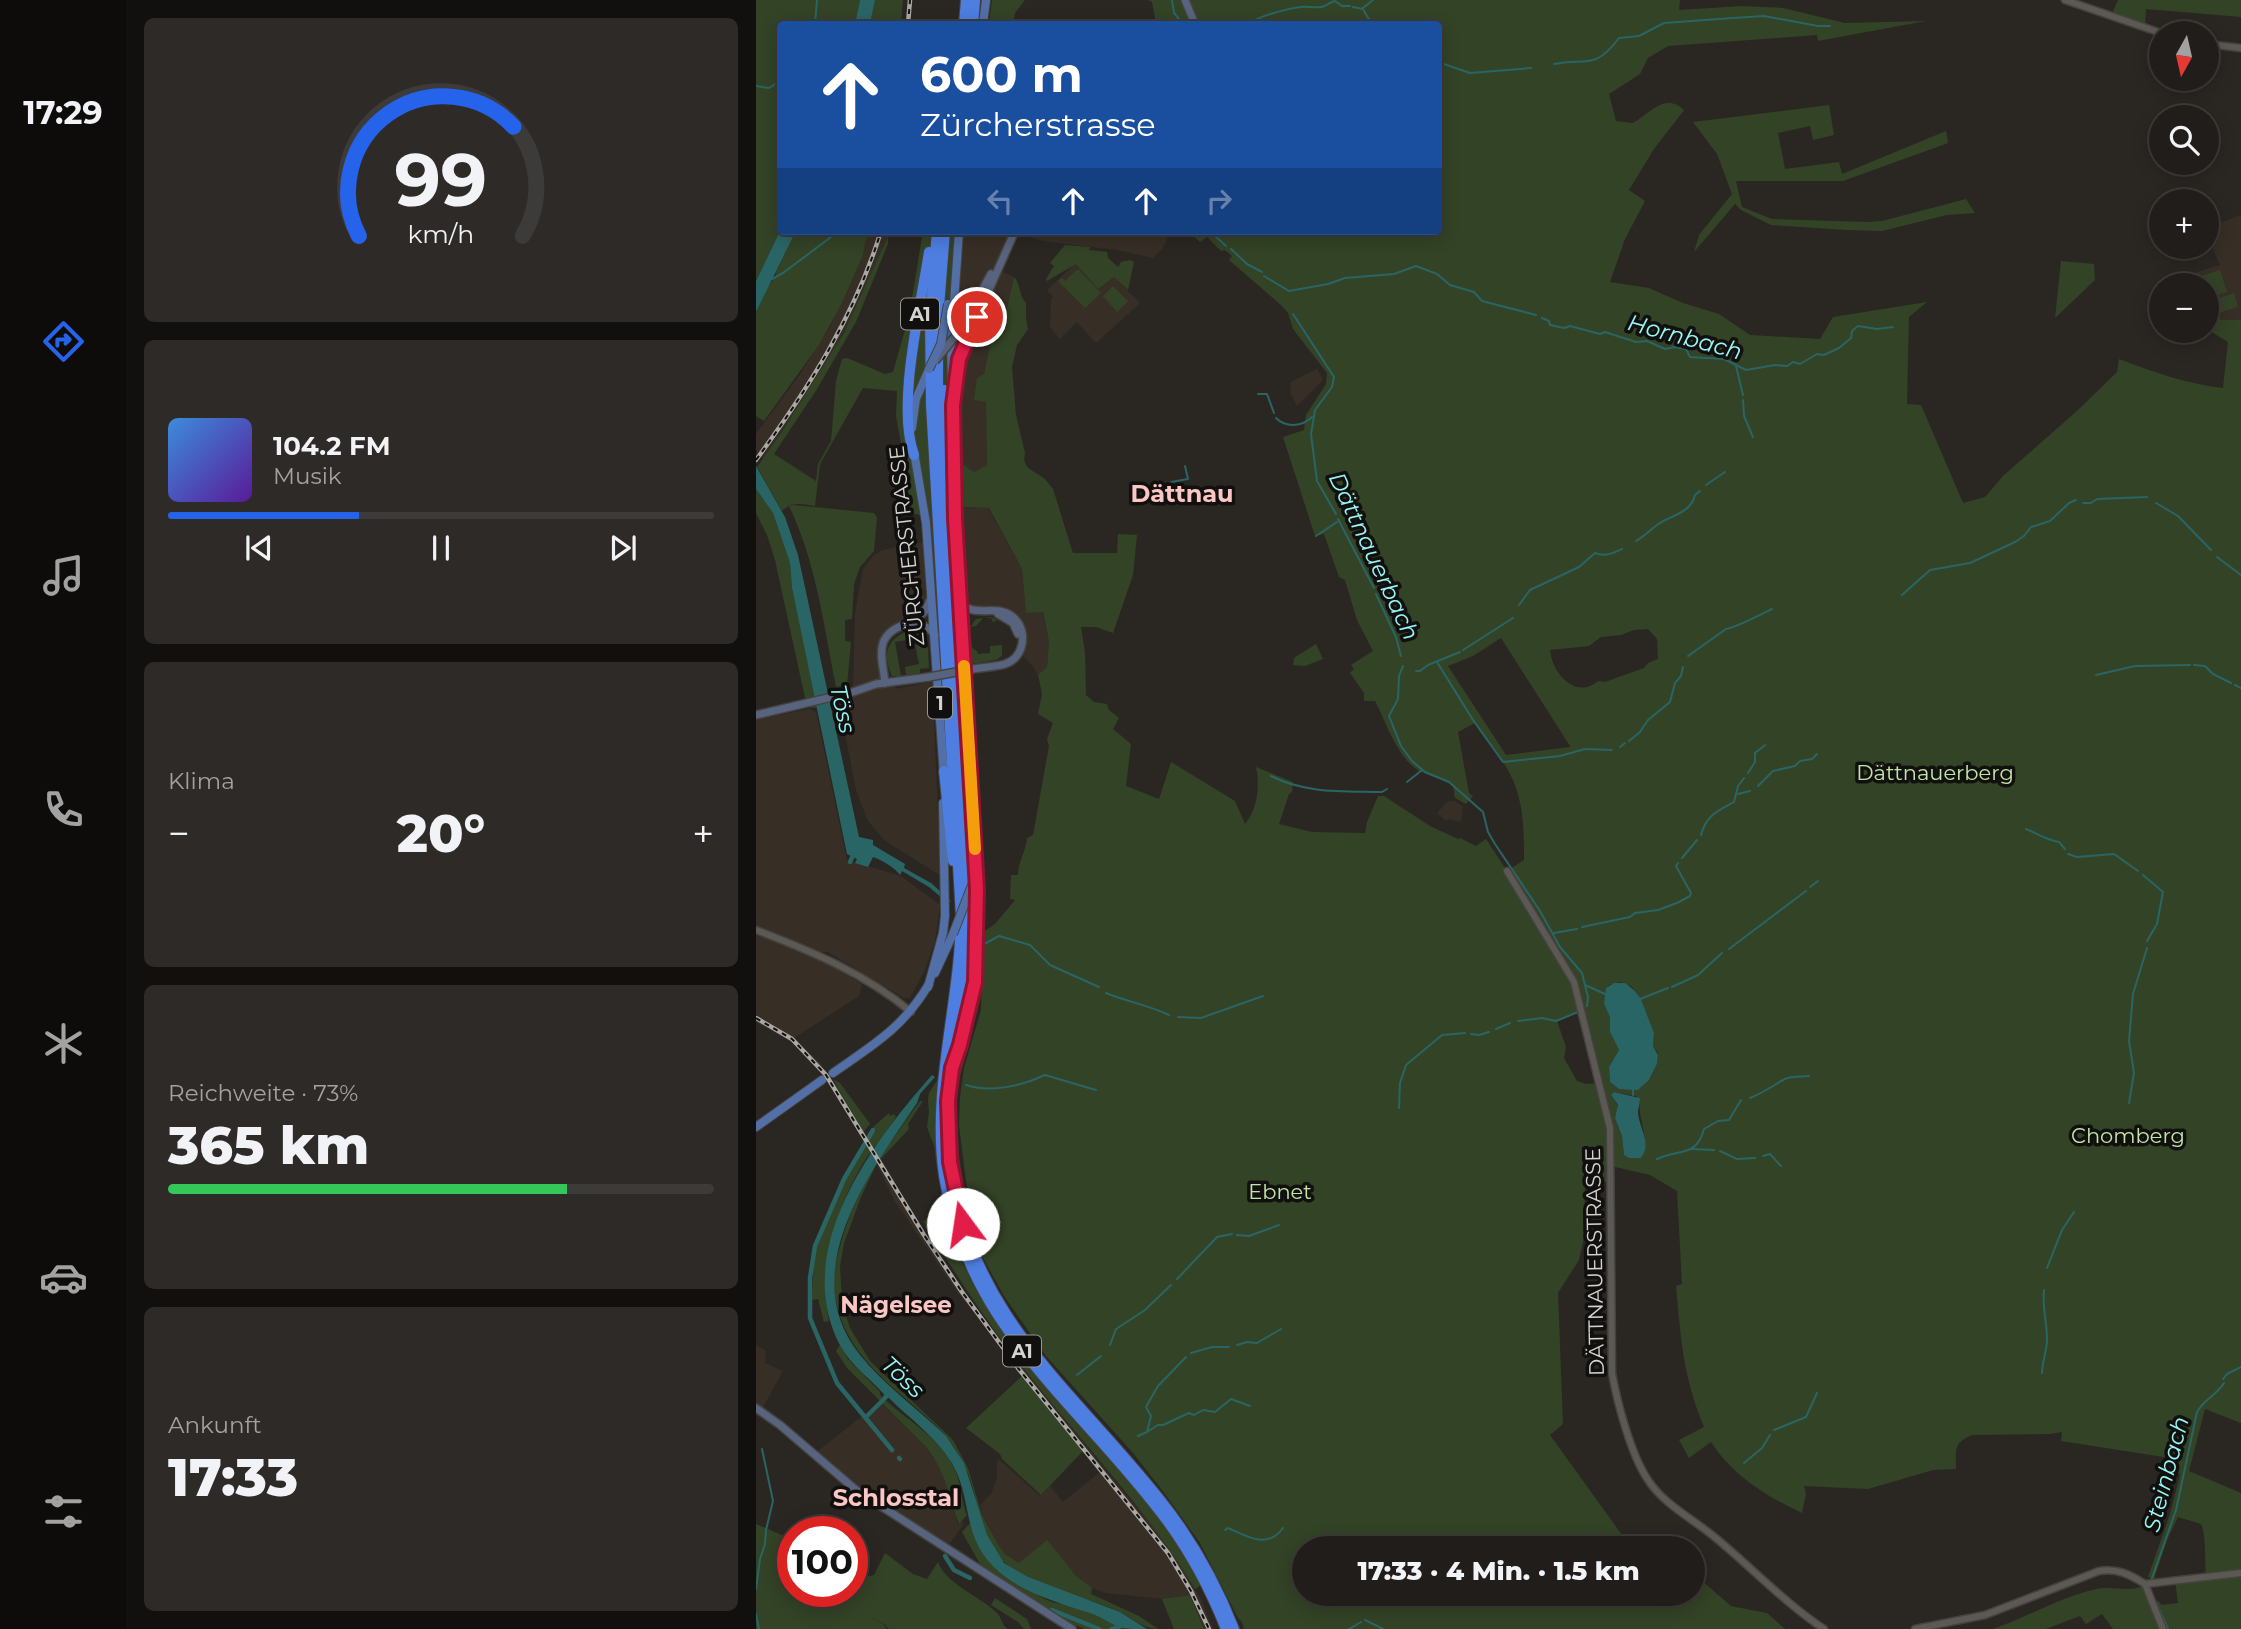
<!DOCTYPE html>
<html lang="de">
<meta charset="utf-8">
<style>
:root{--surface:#201d1a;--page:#2d2a27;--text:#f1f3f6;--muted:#a2a2a2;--line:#3d3b39;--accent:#2563eb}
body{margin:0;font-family:Montserrat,sans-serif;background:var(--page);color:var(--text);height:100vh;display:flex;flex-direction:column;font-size:26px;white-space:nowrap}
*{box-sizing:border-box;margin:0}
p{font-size:23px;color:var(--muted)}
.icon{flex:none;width:38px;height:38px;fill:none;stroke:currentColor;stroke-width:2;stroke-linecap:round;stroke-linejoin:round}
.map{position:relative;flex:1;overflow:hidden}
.details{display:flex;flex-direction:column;gap:18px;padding:18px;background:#12100e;width:630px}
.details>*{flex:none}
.top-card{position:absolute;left:21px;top:21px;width:665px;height:214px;border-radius:7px;box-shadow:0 4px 18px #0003,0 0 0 2px var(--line);background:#1a4fa0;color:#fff;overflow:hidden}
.needle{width:46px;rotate:188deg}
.buttons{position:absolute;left:1393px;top:21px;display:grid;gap:14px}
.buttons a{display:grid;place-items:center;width:70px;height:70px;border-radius:50%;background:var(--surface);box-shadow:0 4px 18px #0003,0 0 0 2px var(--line);font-size:35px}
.speed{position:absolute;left:21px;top:1516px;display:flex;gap:14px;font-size:35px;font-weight:700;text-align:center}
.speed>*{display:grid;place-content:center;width:91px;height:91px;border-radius:50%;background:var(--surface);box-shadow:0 4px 18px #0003,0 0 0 2px var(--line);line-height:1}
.speed .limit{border:10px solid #d22;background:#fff;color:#111}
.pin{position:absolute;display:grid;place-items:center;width:60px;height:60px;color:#fff;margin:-30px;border:4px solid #fff;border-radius:50%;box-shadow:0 2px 7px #0007}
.me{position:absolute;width:77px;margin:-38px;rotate:346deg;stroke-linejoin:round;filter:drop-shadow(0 0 5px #0008)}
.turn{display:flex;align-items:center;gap:24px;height:147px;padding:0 28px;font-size:32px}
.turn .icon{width:91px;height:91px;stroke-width:2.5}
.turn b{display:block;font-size:49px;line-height:60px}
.lanes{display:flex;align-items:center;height:66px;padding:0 28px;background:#0003;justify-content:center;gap:35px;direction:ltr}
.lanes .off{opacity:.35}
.big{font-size:52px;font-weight:800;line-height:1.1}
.details .widget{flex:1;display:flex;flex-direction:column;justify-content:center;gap:10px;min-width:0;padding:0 24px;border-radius:10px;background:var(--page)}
.details .dial{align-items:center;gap:0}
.dial svg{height:182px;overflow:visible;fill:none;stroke:var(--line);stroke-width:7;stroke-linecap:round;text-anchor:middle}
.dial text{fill:var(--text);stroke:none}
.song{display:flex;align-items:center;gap:21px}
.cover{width:84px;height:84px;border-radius:10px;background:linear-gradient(135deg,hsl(210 70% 55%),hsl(270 70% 35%))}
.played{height:7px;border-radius:4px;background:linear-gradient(90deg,var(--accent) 35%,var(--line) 35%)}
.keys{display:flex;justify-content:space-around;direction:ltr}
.heat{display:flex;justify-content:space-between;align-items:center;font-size:38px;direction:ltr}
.charge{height:10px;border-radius:5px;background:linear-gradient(90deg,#34c759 73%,var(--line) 0)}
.trip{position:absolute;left:536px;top:1536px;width:413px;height:70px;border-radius:35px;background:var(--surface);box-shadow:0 4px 18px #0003,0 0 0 2px var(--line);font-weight:800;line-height:70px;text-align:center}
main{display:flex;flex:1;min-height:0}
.tab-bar{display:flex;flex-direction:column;width:126px;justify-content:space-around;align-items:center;background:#0d0c0a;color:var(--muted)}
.tab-bar .icon{width:49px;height:49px}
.tab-bar .active{color:var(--accent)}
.tab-bar b{font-size:32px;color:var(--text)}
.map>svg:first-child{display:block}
.built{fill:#372f26}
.green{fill:#334326;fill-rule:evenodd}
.water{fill:#2a6565}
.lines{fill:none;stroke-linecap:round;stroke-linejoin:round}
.stream{stroke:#2a6565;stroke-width:2}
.canal{stroke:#2a6565;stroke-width:4.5}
.tertiary-casing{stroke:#45433f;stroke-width:9}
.secondary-casing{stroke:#45433f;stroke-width:10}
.primary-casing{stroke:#45433f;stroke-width:10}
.motorway-casing{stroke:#45433f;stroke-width:12}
.tertiary{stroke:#5c5853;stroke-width:6}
.secondary{stroke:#58637d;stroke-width:7}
.primary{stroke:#536fa8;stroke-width:8}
.motorway{stroke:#4d7ee0;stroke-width:10}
.rail-casing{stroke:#aaa8a5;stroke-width:4.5}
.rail{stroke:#11100e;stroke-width:2;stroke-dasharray:5;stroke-linecap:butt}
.secondary-bridge-casing{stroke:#45433f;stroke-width:10;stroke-linecap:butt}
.primary-bridge-casing{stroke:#45433f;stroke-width:10;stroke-linecap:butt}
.secondary-bridge{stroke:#58637d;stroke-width:7}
.primary-bridge{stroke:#536fa8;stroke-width:8}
.route-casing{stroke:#92132f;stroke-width:18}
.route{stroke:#e11d48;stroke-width:12}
.slow{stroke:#f59e0b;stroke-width:12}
.labels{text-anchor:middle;stroke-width:7;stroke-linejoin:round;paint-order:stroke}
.shield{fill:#11100e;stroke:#9a9896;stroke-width:2}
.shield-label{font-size:19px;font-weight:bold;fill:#d5d3d0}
.street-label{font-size:21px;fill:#d5d3d0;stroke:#11100e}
.park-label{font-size:21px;fill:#c2e5a7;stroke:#11100e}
.water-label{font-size:23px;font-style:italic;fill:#97f7f7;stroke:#11100e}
.neighbourhood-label{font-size:23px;font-weight:bold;fill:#fbc6c4;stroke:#11100e}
.quarter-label{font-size:24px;font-weight:bold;fill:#fbc6c4;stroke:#11100e}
</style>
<main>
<nav class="tab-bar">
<b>17:29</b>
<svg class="icon active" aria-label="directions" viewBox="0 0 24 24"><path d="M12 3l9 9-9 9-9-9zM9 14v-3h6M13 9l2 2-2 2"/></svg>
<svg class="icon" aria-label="music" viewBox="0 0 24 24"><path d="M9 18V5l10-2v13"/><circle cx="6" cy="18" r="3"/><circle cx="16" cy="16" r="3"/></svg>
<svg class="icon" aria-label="phone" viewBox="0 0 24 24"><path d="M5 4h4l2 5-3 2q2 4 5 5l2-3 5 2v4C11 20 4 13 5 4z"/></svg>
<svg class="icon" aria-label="climate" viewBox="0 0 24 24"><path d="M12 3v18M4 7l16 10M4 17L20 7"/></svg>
<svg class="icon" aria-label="car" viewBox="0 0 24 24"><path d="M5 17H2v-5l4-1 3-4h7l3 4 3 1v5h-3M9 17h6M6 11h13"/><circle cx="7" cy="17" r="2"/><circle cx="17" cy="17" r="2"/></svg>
<svg class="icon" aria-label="filters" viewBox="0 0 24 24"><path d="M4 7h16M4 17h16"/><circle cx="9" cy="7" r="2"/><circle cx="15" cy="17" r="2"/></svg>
</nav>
<section class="details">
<div class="widget dial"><svg viewBox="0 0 100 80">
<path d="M14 69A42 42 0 1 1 86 69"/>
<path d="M14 69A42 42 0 0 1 82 21" stroke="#2563eb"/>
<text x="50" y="56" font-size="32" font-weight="700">99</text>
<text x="50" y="72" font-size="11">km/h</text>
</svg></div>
<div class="widget">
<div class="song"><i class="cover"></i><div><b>104.2 FM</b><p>Musik</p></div></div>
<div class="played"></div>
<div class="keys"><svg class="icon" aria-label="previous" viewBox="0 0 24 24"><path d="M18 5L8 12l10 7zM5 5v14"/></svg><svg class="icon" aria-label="pause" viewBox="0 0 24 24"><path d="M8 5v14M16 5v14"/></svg><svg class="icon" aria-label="next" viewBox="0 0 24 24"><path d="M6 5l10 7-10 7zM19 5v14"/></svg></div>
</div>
<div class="widget"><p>Klima</p>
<div class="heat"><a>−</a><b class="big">20°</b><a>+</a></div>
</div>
<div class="widget"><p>Reichweite · 73%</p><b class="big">365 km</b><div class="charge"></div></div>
<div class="widget"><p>Ankunft</p><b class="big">17:33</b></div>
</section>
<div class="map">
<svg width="1485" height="1629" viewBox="0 0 1485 1629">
<rect width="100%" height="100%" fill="#2a2723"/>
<g class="built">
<polygon points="1485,215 1485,320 1451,319 1451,285 1413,285 1412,281 1464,265 1451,235 1451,228"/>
<polygon points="115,231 132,231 132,236 101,307 74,358 7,459 0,450 0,434 42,377 74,327 107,255 109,243"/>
<polygon points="203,231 255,231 237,271 205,329 195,330"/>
<polygon points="268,231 415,231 406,249 397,258 361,250 287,241 274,237"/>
<polygon points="320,263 342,289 358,277 384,303 340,343 321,322 304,339 294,327 295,299 297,297 291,290"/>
<polygon points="242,270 258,277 250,312 234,345 228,374 219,400 230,402 231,465 218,472 198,459 197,405 202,365"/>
<polygon points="561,369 567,380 541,406 534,392 535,382"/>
<polygon points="200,508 232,508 266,569 270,612 286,611 293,642 291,667 285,674 282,675 276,665 263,652 266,647 260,619 227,611 205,614"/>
<polygon points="159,543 167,543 170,597 159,619 147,625 128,642 129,682 139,686 139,689 176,682 185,876 128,840 112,821 100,790 82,696 97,691 99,614 107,569 117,556 127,550"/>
<polygon points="53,709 60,712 91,860 145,876 184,905 179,941 168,972 154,998 148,998 72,952 64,952 0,926 0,720"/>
<polygon points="692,801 698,801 707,806 705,822 693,819 690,821 681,813"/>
<polygon points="0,934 70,963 106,984 103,996 38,1038 64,1063 82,1088 86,1086 99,1105 97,1108 106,1123 105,1127 107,1131 104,1136 65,1070 36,1042 0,1022"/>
<polygon points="125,1159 164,1225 215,1301 270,1372 414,1548 446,1601 457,1629 448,1629 434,1595 406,1599 350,1593 333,1587 314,1570 263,1563 249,1554 242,1544 226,1514 224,1505 235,1494 241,1478 241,1461 244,1460 284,1496 294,1486 307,1502 344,1472 200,1290 138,1200 121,1164"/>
<polygon points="0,1345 10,1351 9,1363 27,1371 5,1411 0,1408"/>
<polygon points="124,1402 170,1447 189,1476 202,1525 206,1521 207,1525 191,1547 81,1476 63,1455 62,1451"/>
</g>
<g class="green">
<polygon points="0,0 104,0 99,24 24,24 24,231 0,281"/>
<polygon points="119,0 147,0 145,24 114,24"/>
<polygon points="236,0 269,0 259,13 257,24 233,24"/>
<path d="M392,0H924L923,10L986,6L1027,8L1089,23L1170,21L1062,41L1061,35L912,46L892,58L884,74L853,94L860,121L877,123C894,114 908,92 928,110L898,149L873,190L889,201L869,239L854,282L893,288L927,303L963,314L994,335L1064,339L1077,317L1171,302L1153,317L1151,404L1165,405L1207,503L1229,497L1247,476L1322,410L1361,372L1363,359C1397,372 1431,384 1467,388L1472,342L1451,329V319L1485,320V1423L1449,1409L1433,1471L1485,1493V1629H1357L1346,1614L1330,1624L1324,1616L1290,1629H1237C1272,1617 1304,1597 1341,1589C1356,1585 1376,1594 1389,1584L1396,1603L1403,1601L1405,1605L1422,1603L1419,1580L1450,1577C1449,1563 1450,1534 1445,1524L1422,1517L1411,1540L1398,1579L1392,1577L1414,1514L1424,1475L1414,1458L1305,1441L1306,1432L1295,1434L1216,1435C1197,1443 1200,1450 1200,1469L1177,1470L1112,1489L1048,1486L1050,1494L1046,1513C1010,1496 977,1476 955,1442L933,1458L923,1440L948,1427C927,1376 925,1340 920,1286L926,1284L921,1191L894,1175L855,1166V1181L835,1183L829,1189L827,1242L823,1260L802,1293L807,1424L794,1435L871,1542L875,1537L889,1549H548V1594H936V1587L938,1588L945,1580L975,1606L1011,1613L1029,1629H488L486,1622L482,1618L444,1543L409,1494L377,1453L290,1356L248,1296L220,1245L213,1225L202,1183L196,1116L199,1084L210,1031L216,1023L222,1004C217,1033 208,1060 201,1088C196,1107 205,1186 213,1205L203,1125L204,1097L208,1068L225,1010L227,930H230L239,924L259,900L254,899L255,875H262C262,861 270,852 271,838L277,835L293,746L291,739L297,723L282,714L286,694L282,675L291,667L293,642L287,612L270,613L266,569L233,508L203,507L202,461L218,472L231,465L230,402L218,400L221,378L228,374L234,345L250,312L258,277C265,284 262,294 270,303V318L272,329L261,345L256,367L260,415L269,453L268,460L271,467L289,479L297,489L317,553H361L362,534L381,535L377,575L357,633L340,627H325L329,653L330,695L338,702L351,704L353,710L363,718L357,729L375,744L370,786L403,799L415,762L479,801L489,824C502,809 504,784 500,767L537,782L536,792L533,794L523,824L556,832L609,833L611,822L622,796H628L674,826L702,839L704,838L720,846L730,839L751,871L768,860C768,836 768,811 760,788C752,764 733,743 719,723L702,732L713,793L717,796L710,804L699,798L697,786C687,778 673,777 662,770C641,757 630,722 619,701H608V693L594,673L598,669L595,665L617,651L601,620L589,580L583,577L568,534L559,536L527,437L548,430L550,415L570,384L571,373L537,329L532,313L526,306L473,260L476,256L469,250L465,251L451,237L444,242L432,231H439L440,234L444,233L441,231H682V24H400L396,2ZM892,629L901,639L902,659L892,663L888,668L849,682L842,681C821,700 796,674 794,650L833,646L845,637L865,635L878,630ZM745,638L814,746V747L750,755L692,666L717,656ZM865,982L876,987L885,999L898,1033L897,1046L902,1053L901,1064L895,1077L884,1089H863L854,1082L853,1067L863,1050L854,1032V1016L848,1004L853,985ZM826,1011L843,1083L830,1084L821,1081L808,1058L810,1047L801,1021ZM858,1092L880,1096L884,1100C881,1119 895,1139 886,1157L879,1158L868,1155L866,1136L859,1118L862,1106L855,1095Z"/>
<polygon points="1362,0 1485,0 1485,17 1390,9 1389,25 1356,14"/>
<polygon points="1073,105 1078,135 1057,140 1054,126 1022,133 1029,169 1083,162 1086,174 1190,131 1192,143 1087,181 980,181 986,207 1016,219 1111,222 1126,221 1210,199 1219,213 1191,215 1126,231 1091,230 1015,225 985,210 979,204 938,252 943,235 976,194 961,154 937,122"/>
<polygon points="40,231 115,231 109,243 107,255 84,307 63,345 8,421 0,416 0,312 11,288 21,275 19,274"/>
<path d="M167,231H203L195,330L205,329L237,271L242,270L200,373L198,483L208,670L181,664L170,516L148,512L151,478L140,416L141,391L107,388L64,464L59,506C47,504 36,501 26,511L1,467L25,433L88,333L132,236V244L100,322L61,389L18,454L60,481L62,464L75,441L80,381L86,359L91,358L129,374L137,372L153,316Z"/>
<polygon points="309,245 334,247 333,250 351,252 352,258 362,267 365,262 374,260 378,262 372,290 358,277 342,289 320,264 291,281 290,279 298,266 294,263"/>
<polygon points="1305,261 1338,264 1339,280 1299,318"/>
<polygon points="322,269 345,293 329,308 302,281 306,278 309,281"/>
<polygon points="1464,270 1471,292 1451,298 1451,285 1418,285"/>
<polygon points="357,286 372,301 361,312 347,296"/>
<polygon points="1478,293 1482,307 1455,315 1451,302"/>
<polygon points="0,489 17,513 34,563 36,588 61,708 51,707 19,560 11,535 0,513"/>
<path d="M38,505L118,513L121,517L118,551L104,567L98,584L96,619L89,620V641L95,642L91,685L80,687C68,626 60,562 33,506Z"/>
<path d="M235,617L241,620L237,622L235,618H227L220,626L214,627L213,640H215L216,648L221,651L222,654L234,653V646L246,645V656L240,660L215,664C214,648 208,633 220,619Z"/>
<path d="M161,629H169L171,632L173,668L164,669V673L150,675L149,667L163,664L158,639L139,642L145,676H136C124,650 134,634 161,629Z"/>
<polygon points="560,644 567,659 549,666 537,665 538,658"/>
<polygon points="77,1079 84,1083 114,1124 107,1132"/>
<polygon points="182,1079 179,1121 182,1163 180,1163 179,1149 171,1127 173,1112 172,1100 173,1093"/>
<path d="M164,1101H167L152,1124L153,1129L121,1163L105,1197L88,1243L84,1266L86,1303L94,1328L114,1361L197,1440L212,1468L226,1515L242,1544L249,1554L263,1563L291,1540L320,1576L336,1588L335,1594L383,1616L402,1629C387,1629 378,1619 364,1612C329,1596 278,1588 248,1562C224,1542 223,1502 212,1474C207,1461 200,1449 191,1438C182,1426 168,1415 157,1405C119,1373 84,1342 78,1290C76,1274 80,1259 85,1243C101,1185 130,1149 164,1101Z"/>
<path d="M133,1113L134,1116L138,1114L140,1117C130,1134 116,1148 106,1165C78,1213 63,1267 73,1321L68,1322L62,1299L56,1300L58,1255L63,1242L89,1179L110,1142L120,1130L117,1127Z"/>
<path d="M186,1207C229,1365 373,1446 445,1585L439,1589C392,1511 328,1445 272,1374C233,1327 202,1276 168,1225L169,1223L166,1222Z"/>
<path d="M84,1345L92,1359L124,1392V1395C149,1420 186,1437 200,1472C206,1486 205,1502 211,1515L203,1524C191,1492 192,1476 170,1447L91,1368L80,1351Z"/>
<polygon points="266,1376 327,1451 285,1495 246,1459 244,1454 210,1428"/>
<path d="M215,1522C224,1556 245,1577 277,1592C284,1596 293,1602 301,1603C321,1607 349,1615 365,1629H329L316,1624L224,1564L206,1532Z"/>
<path d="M0,1524L37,1540V1591H85L95,1598L103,1578L118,1575L129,1553L157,1574L171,1579L182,1562C189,1583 223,1596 240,1612C246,1617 245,1625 252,1629H133L128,1624L109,1615L127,1624L131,1629H0Z"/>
<polygon points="434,1595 448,1629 418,1629 406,1599"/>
<polygon points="239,1598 271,1619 275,1629 268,1629 262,1622 235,1605"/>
</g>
<g class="water">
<polygon points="104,0 119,0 114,24 99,24"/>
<polygon points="24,231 40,231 0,312 0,281"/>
<path d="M0,466L29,517L42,555L103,837L117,840V845L149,864L148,868L175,883L195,901L192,903L173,887L146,871L144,875C138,867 126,860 117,857L112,867L99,863L101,859L91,854L36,588L34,563L17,513L0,489Z"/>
<polygon points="858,983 869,983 878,990 885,999 898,1033 897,1046 902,1055 901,1064 893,1080 882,1090 863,1089 854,1082 853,1067 863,1050 854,1032 854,1017 848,1004 850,988"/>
<path d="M176,1075L179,1077L164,1094L161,1103C114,1173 38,1272 104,1355C128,1385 162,1409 190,1436L208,1463L231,1535L248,1563L272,1577L364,1612L391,1629C384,1629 371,1629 365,1628C355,1624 347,1618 337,1614C294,1600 238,1586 219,1539C210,1516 210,1489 198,1467C183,1439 155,1420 133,1398H127L128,1394C114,1379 95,1365 85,1347C33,1251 117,1142 176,1075Z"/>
<path d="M858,1092L884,1098C884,1102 883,1106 882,1111C882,1127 897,1143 885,1158H873L868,1155L866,1136L859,1118L862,1105L855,1095Z"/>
</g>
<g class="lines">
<g class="stream">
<polyline points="416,0 418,13 427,24"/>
<polyline points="597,7 607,9 612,18 622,24"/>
<polyline points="607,8 617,0"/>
<polyline points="59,24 61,0"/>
<path d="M491,24C504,16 529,9 545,7C553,6 562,9 569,6C572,4 575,2 579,1L586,6H594"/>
<polyline points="682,62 714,73 775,68"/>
<path d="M798,64C831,58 839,70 863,38L883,36L908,23L977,18L1008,16L1062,26H1074"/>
<polyline points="0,86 13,88 24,81"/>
<polyline points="452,232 455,232 470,246"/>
<polyline points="475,249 491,264 506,272"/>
<polyline points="508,276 533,291 572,284 589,278 638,274 660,266 681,274 694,285 718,292 726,301 780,315"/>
<polyline points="16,279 27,273 83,231"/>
<polyline points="537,314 578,377 576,387 559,410 555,434 561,481 580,514"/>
<polyline points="786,318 793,321 794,325 808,328 814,326 844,334 849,332 880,342 891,341 909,349 919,347 930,349 934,357 968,359 990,370 1019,365 1031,366 1037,362 1044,364 1061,354 1068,355 1083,348 1095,338 1096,331 1102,326 1121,329 1137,327"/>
<polyline points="980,366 987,395"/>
<polyline points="502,394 511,394 518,413"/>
<polyline points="987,400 988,416 997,437"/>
<path d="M520,418C530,428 546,427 556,417"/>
<polyline points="415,482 432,479 429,466"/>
<polyline points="411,485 412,501"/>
<polyline points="950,485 969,472"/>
<polyline points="1327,503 1335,503 1341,499 1391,497"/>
<polyline points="1400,503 1422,516 1455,550"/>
<polyline points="582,519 618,588"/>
<polyline points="560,536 581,522"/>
<path d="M880,541C889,536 896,528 904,523C916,515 935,513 939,495L944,491"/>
<polyline points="1461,557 1485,575"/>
<polyline points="620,594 640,637 645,656"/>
<polyline points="1146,595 1174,570 1214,563 1259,542 1268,536 1275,527 1294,521 1313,503 1320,500"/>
<path d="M763,605L774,590L823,567L839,553C849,557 857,553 866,549"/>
<polyline points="707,650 757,618"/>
<path d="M932,656L970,629C977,629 1006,614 1016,609"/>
<polyline points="681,662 717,720 747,762 804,756 829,749 856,750"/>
<polyline points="1438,665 1449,666 1457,674 1475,683"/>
<polyline points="647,666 643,676 642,699 633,716 645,746 656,761 669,772 693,782 727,812 732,832 739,844 784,911 804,947 826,973 832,997 831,1006"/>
<polyline points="660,671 664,671 672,665 704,652"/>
<polyline points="1340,675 1379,666 1434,665"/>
<polyline points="1479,685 1485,688"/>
<polyline points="873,741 884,732 892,720 914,702 919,683 925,676 927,667"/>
<polyline points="864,747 869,743"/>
<polyline points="992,773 999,762 999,753 1009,745"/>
<path d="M515,776C551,794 587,791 626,792L631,789"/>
<polyline points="651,782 666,770"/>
<polyline points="1002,786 1017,771 1039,766 1044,761 1056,759 1061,754"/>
<polyline points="982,794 994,791"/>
<path d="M1270,829C1282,834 1291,840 1303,842L1309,849"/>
<path d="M945,835C950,815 962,811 978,802L982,786L988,778"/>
<polyline points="1312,854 1321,857 1358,854 1382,871"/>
<polyline points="926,858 941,840"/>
<polyline points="1387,875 1407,892 1401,924 1391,941"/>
<polyline points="1054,887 1062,881"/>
<polyline points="826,927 874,917 879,913 902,910 921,903 934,896 935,893 920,866 922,863"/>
<polyline points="798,933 821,929"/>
<polyline points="230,943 243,936 274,945 294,965 343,987"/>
<polyline points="973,949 1050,891"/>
<polyline points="829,985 849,994"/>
<polyline points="916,987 942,975 966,953"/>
<path d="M350,993C372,1002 392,1005 413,1015"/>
<polyline points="884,999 912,988"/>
<polyline points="422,1017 445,1018 507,996"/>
<polyline points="762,1021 786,1018 800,1021 822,1012"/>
<polyline points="740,1029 754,1023"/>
<polyline points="715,1034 723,1035 733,1032"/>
<path d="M210,1085C235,1093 266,1086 289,1075L340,1090"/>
<polyline points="877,1088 877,1095"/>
<path d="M994,1098C1007,1093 1018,1085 1029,1079C1035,1076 1046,1077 1053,1076"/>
<polyline points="1373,1103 1378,1073 1373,1041 1377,994 1391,948"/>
<polyline points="643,1108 644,1083 650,1065 686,1035 709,1033"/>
<polyline points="936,1149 958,1150"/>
<polyline points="964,1151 981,1159 999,1158"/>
<polyline points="1007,1156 1014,1154 1025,1166"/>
<path d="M901,1159C923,1149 941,1157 948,1129L962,1121L973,1120L985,1100"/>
<polyline points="481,1235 493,1236 523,1225"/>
<polyline points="1291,1268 1306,1230 1318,1212"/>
<polyline points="421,1279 461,1237 476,1234"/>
<polyline points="354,1345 360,1329 389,1310 415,1285"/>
<polyline points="481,1345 491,1342 501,1343 525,1329"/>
<polyline points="435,1353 456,1347 473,1347"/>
<path d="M1286,1373C1286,1361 1291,1351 1291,1340C1291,1322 1286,1307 1288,1290"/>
<polyline points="321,1375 345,1356"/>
<polyline points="1467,1379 1471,1374 1485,1367"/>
<polyline points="1018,1430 1050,1417 1061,1393"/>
<polyline points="391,1432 402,1425 407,1425 433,1413 438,1415 447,1410 459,1412 475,1399 494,1406"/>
<polyline points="382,1436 391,1432 395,1416 390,1407 402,1386 430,1357"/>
<polyline points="988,1463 1006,1448 1014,1435"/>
<path d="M469,1530L472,1528C491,1536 511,1550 527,1528"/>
<path d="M1395,1581L1420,1510L1441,1412C1448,1399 1462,1394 1468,1383"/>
<polyline points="0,1589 4,1559 9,1544 10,1530 17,1501 6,1449"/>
<polyline points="1398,1598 1412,1629"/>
<polyline points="0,1614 3,1629"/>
<polyline points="609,1620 627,1629"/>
<polyline points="593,1629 605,1622"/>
</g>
<g class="canal">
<polyline points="94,862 99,851"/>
<polyline points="117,1130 88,1179 59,1246 54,1278 54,1318 81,1383 136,1450"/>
<polyline points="110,1417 131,1396"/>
<polyline points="143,1458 144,1459"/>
<polyline points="189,1556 198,1570 214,1578"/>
<polyline points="296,1610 343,1629"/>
<polyline points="356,1629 368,1625"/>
</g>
<defs>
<g id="tertiary">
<polyline points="1309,0 1405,33"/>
<polyline points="1451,44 1485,48"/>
<path d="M751,871L818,982L854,1128L856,1373C861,1402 875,1455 892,1480C908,1505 939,1520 961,1539C997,1569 1029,1603 1068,1629"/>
<path d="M0,930C55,951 110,974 155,1012"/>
<polyline points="1389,1584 1485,1573"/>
<polyline points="1389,1584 1407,1629"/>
<path d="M1159,1629L1229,1615L1343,1571C1361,1568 1373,1574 1389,1584"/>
</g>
<g id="secondary">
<polyline points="429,0 439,24"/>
<polyline points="205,329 235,274"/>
<polyline points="199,384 209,344 259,231"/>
<path d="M204,603C220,619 243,602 259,619C272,632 268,658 249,664C240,667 227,667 217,669"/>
<polyline points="242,614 257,623 262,634"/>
<polyline points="154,625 169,611 175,598"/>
<path d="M129,683C128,670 123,655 127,643C135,622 167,617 179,635"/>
<polyline points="0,715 97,692 120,684 173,677"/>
<polyline points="0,1408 24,1425 100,1490 316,1629"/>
</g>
<g id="primary">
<polyline points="227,24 230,0"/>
<polyline points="156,428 160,399 173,369"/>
<polyline points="158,452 170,523 188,776"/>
<polyline points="198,458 195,346 203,231"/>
<polyline points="199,513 220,858 219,877"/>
<polyline points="179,973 197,934"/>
<polyline points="172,987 187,933 189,916 187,803"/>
<path d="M77,1073C117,1045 147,1028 173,984"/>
<polyline points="0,1127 66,1080"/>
</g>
<g id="motorway">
<polyline points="208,24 210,0"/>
<polyline points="217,24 219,0"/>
<path d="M181,231L174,319L175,405L205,917C204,1004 175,1089 188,1176C212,1331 326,1405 412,1522C436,1555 455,1591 470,1629"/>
<path d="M189,231L182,320V405L213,896C213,928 212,960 208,991C200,1054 186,1112 196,1176C219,1320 320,1393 405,1501C436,1540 460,1583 478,1629"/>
<polyline points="188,390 199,518"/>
<path d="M158,455C140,405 165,306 173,252"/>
<polyline points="188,771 197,861"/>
<polyline points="208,1027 219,974 220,872"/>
</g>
</defs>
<use href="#tertiary" class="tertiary-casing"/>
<use href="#secondary" class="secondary-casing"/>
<use href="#primary" class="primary-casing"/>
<use href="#motorway" class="motorway-casing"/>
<use href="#tertiary" class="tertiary"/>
<use href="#secondary" class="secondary"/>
<use href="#primary" class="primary"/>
<use href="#motorway" class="motorway"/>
<defs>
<g id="rail">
<polyline points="152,24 154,0"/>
<path d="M0,460C52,389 99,316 125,231"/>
<polyline points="0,1018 36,1039 70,1075 168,1235 206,1292 262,1368 412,1553 435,1591 453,1629"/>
</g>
</defs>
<use href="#rail" class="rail-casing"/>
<use href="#rail" class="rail"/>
<defs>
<g id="secondary-bridge">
<polyline points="179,361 205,329"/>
<polyline points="173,677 217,669"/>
</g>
<g id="primary-bridge">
<polyline points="173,369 185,344 192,304"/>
<polyline points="197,934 218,880"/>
</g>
</defs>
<use href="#secondary-bridge" class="secondary-bridge-casing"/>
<use href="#primary-bridge" class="primary-bridge-casing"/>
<use href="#secondary-bridge" class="secondary-bridge"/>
<use href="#primary-bridge" class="primary-bridge"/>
</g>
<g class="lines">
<defs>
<polyline id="route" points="207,1224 194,1162 192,1101 196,1068 204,1045 219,982 221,889 199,518 197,405 203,359 221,317"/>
</defs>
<use href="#route" class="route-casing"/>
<use href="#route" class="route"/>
<polyline class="slow" points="208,666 219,849"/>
</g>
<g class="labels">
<g class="shield">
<rect x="145" y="298.5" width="38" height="31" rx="5"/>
<rect x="172" y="687.5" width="24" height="31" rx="5"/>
<rect x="247" y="1335.5" width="38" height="31" rx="5"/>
</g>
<g class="shield-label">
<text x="164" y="321">A1</text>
<text x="184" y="710">1</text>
<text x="266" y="1358">A1</text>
</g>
<g class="street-label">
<text transform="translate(151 546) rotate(-96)" y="7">ZÜRCHERSTRASSE</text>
<text transform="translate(839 1262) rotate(-91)" y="7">DÄTTNAUERSTRASSE</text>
</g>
<g class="park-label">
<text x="1179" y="780">Dättnauerberg</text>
<text x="1372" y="1143">Chomberg</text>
<text x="524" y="1199">Ebnet</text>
</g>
<g class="water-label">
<text transform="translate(929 337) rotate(15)" y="8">Hornbach</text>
<text transform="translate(618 556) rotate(65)" y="8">Dättnauerbach</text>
<text transform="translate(87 709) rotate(78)" y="8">Töss</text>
<text transform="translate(147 1377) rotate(43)" y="8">Töss</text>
<text transform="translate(1410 1474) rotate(-75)" y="8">Steinbach</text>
</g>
<g class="neighbourhood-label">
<text x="140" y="1313">Nägelsee</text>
</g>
<g class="quarter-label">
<text x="426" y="502">Dättnau</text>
<text x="140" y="1506">Schlosstal</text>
</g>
</g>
</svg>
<div class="buttons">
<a><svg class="needle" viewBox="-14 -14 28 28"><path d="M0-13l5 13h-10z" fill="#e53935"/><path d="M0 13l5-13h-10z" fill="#a2a2a2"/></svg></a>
<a><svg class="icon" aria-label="search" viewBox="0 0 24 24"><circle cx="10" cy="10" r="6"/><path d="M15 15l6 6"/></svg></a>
<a>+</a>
<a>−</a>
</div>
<div class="speed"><div class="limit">100</div></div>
<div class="pin" style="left:221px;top:317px;background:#d93025"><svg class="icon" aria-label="arrive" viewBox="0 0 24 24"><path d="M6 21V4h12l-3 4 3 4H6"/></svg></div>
<svg class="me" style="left:207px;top:1224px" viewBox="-20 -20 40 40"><circle r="19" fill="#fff"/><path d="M0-13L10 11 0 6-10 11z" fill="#e11d48"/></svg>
<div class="trip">17:33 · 4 Min. · 1.5 km</div>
<div class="top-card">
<div class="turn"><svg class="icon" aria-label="ahead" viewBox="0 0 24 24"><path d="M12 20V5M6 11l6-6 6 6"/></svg><div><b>600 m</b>Zürcherstrasse</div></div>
<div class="lanes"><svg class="icon off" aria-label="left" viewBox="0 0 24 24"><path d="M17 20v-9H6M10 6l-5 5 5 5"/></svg><svg class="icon" aria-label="ahead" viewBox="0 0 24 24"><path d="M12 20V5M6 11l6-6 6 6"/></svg><svg class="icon" aria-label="ahead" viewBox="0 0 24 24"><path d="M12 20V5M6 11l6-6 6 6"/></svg><svg class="icon off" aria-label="right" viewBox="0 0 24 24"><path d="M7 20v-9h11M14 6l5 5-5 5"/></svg></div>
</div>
</div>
</main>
